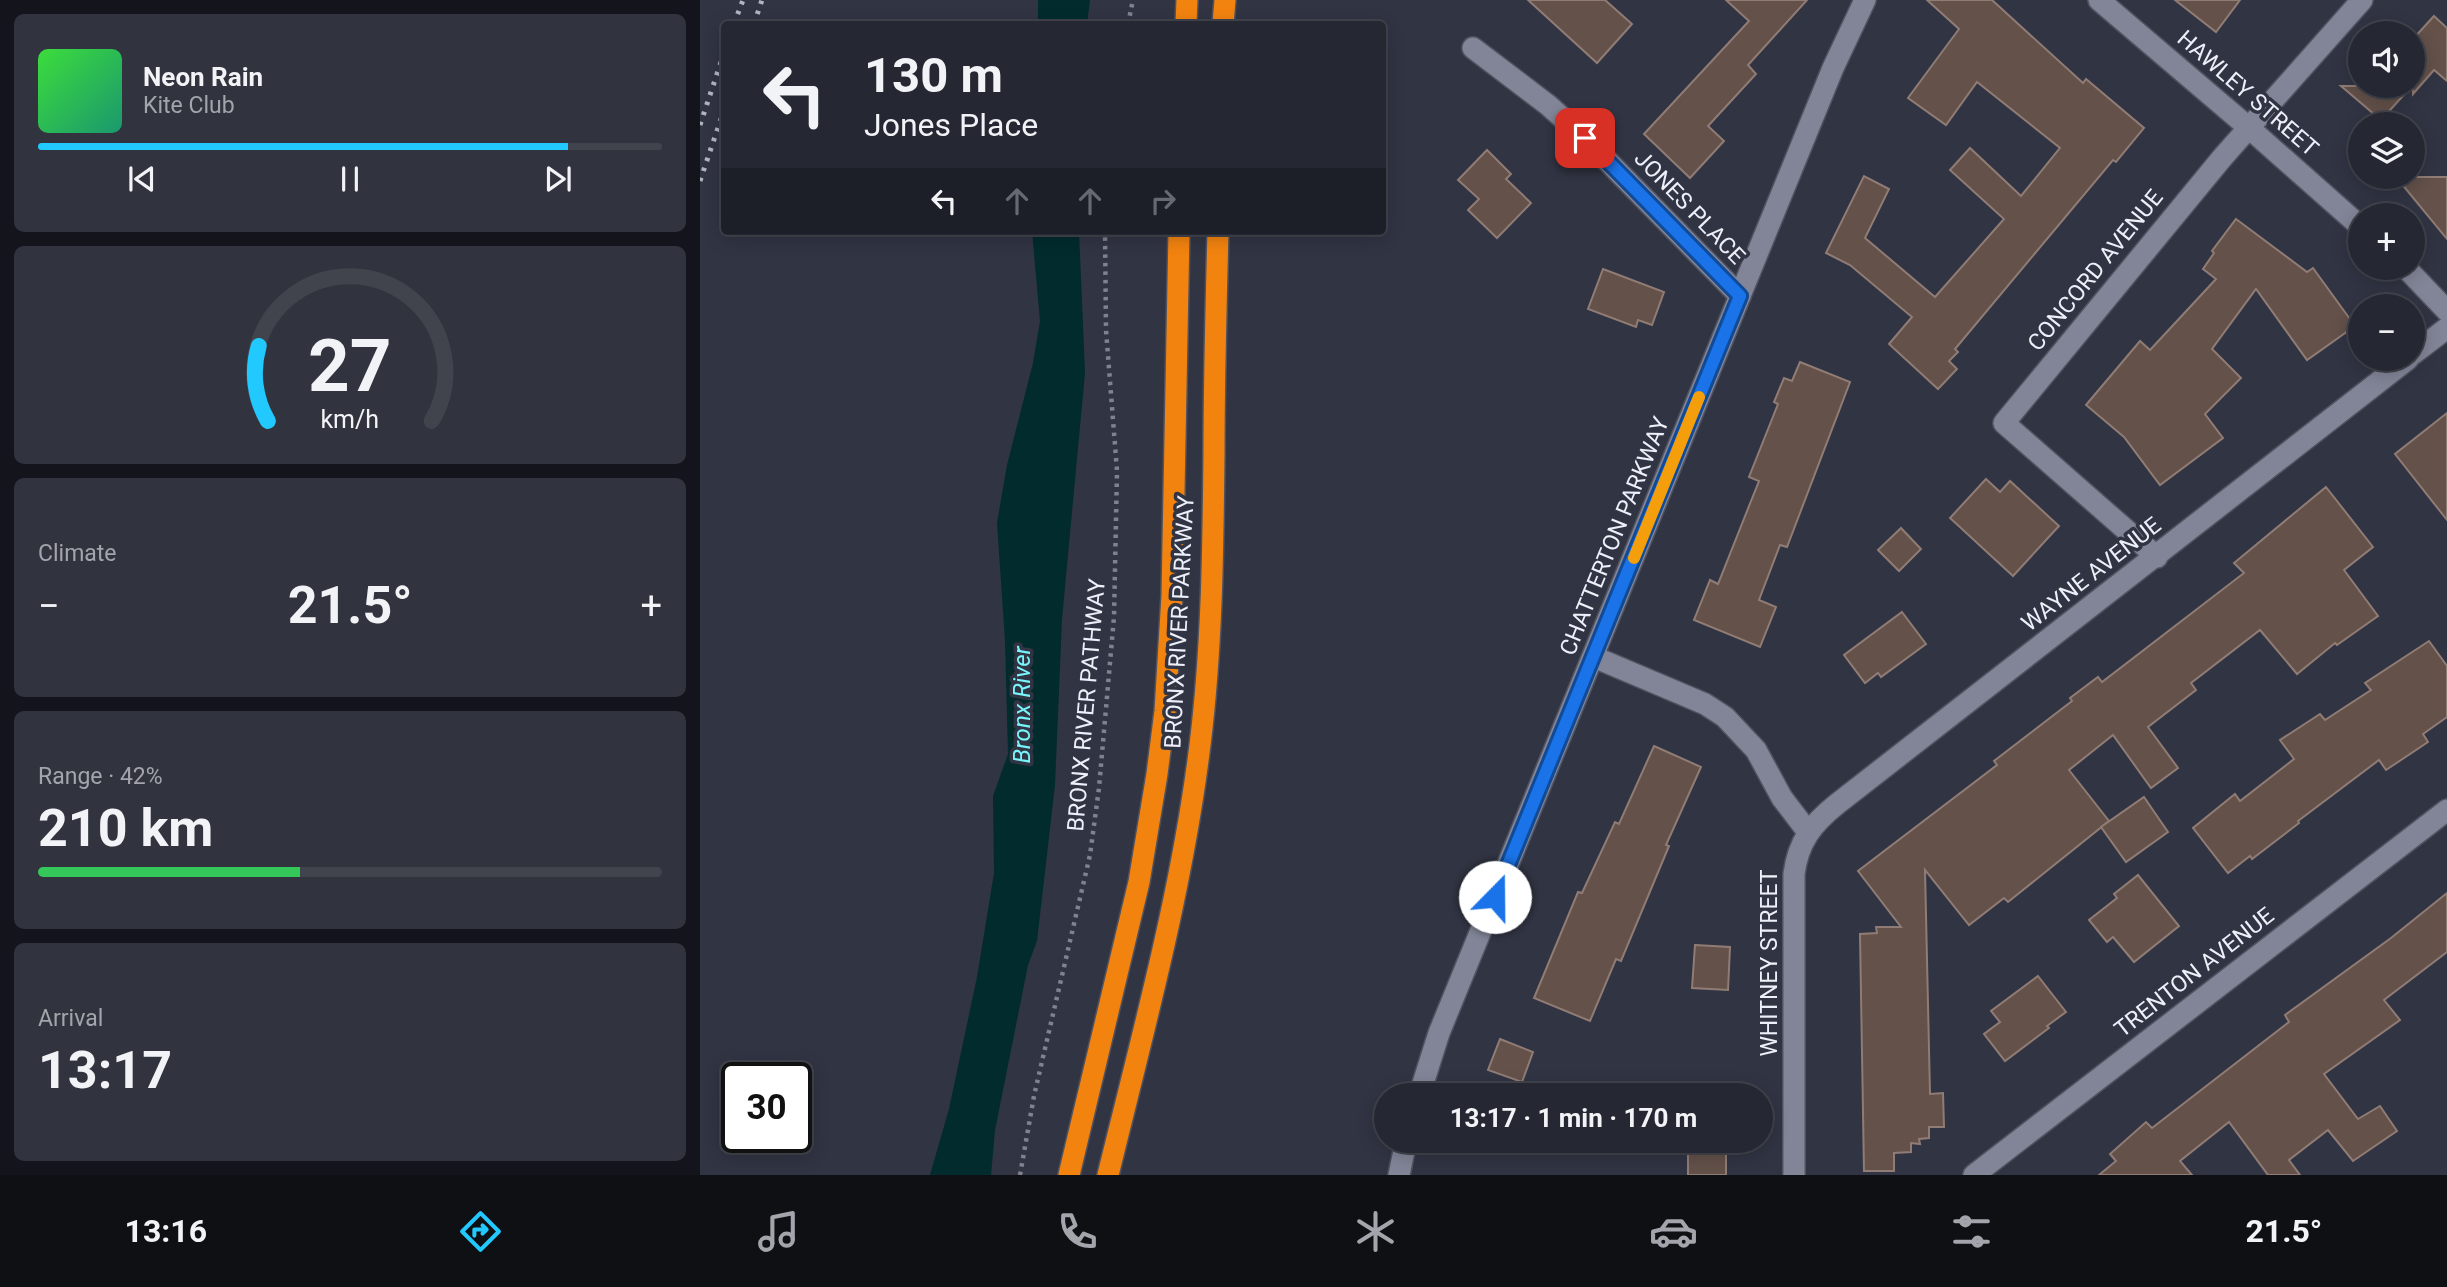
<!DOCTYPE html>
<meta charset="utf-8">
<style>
:root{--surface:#252732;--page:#31333e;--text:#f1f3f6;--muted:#a3a5ac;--line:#42444d;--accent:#22c9fe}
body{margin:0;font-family:Roboto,sans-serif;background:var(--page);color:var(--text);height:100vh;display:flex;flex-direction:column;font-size:26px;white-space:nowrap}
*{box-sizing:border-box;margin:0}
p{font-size:23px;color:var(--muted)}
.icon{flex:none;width:38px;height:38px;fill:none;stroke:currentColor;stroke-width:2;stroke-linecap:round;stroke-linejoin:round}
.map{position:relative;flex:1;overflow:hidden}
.side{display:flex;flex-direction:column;gap:14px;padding:14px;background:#14151c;width:700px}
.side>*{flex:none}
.hud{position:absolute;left:21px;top:21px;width:665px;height:214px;border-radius:7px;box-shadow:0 4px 18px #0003,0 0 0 2px var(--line);background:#252732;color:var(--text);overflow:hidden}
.fabs{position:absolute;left:1648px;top:21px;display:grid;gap:14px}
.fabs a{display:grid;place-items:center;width:77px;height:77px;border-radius:50%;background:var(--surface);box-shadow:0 4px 18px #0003,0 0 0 2px var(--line);font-size:35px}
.speed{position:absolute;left:21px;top:1062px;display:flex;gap:14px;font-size:35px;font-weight:700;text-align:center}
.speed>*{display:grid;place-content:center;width:91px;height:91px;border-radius:50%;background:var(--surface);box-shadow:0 4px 18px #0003,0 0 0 2px var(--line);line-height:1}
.speed .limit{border:4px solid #111;border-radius:10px;background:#fff;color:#111}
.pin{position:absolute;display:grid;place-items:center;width:60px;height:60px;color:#fff;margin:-30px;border-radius:14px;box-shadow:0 4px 10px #0006}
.me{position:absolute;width:77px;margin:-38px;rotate:22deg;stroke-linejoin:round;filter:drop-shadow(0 0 5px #0008)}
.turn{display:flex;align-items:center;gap:24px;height:147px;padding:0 28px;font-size:32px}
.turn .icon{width:91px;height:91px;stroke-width:2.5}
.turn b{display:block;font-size:49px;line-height:60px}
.lanes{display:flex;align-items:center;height:66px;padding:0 28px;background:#0003;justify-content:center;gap:35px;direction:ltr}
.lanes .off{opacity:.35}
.big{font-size:52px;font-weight:700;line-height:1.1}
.side .widget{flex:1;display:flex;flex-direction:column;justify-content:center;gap:10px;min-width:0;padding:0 24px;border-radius:10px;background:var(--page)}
.side .dial{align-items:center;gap:0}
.dial svg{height:182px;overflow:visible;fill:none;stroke:var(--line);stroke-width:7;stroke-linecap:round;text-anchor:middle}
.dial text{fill:var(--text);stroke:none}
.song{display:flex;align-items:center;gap:21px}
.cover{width:84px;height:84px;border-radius:10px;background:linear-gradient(135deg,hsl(120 70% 55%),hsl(160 70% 35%))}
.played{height:7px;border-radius:4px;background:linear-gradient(90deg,var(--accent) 85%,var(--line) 85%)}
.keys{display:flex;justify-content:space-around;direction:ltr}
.heat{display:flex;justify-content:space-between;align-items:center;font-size:38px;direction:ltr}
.charge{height:10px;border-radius:5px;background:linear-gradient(90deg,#34c759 42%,var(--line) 0)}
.trip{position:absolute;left:674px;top:1083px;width:399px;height:70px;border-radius:35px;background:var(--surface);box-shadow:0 4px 18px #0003,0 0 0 2px var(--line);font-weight:700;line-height:70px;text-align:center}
.tab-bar{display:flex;height:112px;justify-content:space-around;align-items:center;background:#0f1014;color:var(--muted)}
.tab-bar .icon{width:49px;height:49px}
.tab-bar .current{color:var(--accent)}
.tab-bar b{font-size:32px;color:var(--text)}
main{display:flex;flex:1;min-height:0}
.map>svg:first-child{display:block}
.water{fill:#012b2d}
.building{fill:#63514a;stroke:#907c75;stroke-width:2}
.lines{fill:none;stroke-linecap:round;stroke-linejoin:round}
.street-casing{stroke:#50525f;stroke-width:24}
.highway-casing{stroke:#50525f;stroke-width:24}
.path{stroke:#80828f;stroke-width:4.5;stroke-dasharray:3.5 5;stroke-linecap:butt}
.street{stroke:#828597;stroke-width:21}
.highway{stroke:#f2830f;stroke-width:21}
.rail{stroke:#b2b4c0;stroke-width:5;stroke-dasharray:3.5 7;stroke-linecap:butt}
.route-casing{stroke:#114b97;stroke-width:18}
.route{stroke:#1a73e8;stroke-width:12}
.slow{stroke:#f59e0b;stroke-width:12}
.labels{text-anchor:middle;stroke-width:7;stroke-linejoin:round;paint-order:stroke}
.street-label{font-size:23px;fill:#edeff9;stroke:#313443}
.water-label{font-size:24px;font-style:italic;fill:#78f4fb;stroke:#313443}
</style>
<main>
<section class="side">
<div class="widget">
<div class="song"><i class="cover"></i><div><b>Neon Rain</b><p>Kite Club</p></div></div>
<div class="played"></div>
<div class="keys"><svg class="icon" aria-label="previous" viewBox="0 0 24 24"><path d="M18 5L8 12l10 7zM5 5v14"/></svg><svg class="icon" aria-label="pause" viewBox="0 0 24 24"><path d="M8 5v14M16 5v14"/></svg><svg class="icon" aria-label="next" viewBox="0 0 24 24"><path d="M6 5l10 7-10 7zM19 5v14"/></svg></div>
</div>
<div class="widget dial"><svg viewBox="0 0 100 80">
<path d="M14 69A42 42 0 1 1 86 69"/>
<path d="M14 69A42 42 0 0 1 10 36" stroke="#22c9fe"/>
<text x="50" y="56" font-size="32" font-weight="700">27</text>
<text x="50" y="72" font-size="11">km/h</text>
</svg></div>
<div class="widget"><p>Climate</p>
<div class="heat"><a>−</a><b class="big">21.5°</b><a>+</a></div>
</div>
<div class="widget"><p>Range · 42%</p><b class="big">210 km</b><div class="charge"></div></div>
<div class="widget"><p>Arrival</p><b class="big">13:17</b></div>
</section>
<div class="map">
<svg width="1747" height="1175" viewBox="0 0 1747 1175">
<rect width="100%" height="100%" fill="#313443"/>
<g class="water">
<polygon points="338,0 390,0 387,24 338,24"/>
<polygon points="332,231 379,231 385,373 362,619 355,785 337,941 328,965 295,1130 291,1175 230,1175 249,1109 277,977 294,873 293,796 308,754 305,641 297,523 307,465 333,363 340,321"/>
</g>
<g class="building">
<polygon points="828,0 905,0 932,24 897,63"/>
<polygon points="1026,0 1107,0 1048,65 1056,74 1008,126 1024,141 990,178 944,134 1049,21"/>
<polygon points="1227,0 1292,0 1383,83 1386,79 1444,128 1416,162 1413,160 1255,349 1258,352 1249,361 1257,369 1238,389 1189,344 1212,317 1150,265 1126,253 1164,176 1189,189 1165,238 1235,297 1304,219 1250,170 1270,148 1321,196 1360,148 1277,82 1246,125 1208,98 1259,29"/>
<polygon points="1475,0 1540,0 1516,32"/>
<polygon points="1734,16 1747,28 1747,81 1734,70 1713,94 1713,39"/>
<polygon points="1641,86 1712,86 1681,120"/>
<polygon points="787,150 811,174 806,179 831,203 797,238 768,210 779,199 758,180"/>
<polygon points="1696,177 1747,177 1747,239"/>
<polygon points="1536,219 1607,272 1613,268 1655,326 1607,360 1556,289 1512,349 1541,378 1505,414 1523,438 1460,485 1424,437 1386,405 1440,341 1450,350 1516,279 1503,269 1514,253 1512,251"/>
<polygon points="903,269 964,292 952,325 938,320 936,327 888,309"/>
<polygon points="1100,362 1150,382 1087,547 1080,545 1059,600 1076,607 1060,647 994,620 1010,580 1018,584 1059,481 1049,477 1078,404 1074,402 1084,378 1092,381"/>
<polygon points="1747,413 1747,520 1695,454"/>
<polygon points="1286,479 1300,492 1310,481 1359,526 1313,576 1250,518"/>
<polygon points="1626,487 1673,547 1644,570 1678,616 1637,645 1635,643 1597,674 1560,630 1491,683 1496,690 1448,727 1478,768 1451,788 1413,735 1369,770 1409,821 1308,902 1304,898 1269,925 1225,870 1230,1094 1243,1093 1244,1127 1229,1127 1229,1138 1219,1139 1220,1144 1211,1143 1211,1152 1194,1153 1194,1171 1164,1171 1160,934 1177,933 1176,927 1201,927 1158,871 1297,765 1294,761 1372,701 1370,698 1398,677 1402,682 1544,573 1534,563"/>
<polygon points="1201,528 1221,549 1199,571 1178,550"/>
<polygon points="1202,612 1226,644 1181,677 1178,673 1165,683 1144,655"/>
<polygon points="1729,641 1747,666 1747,717 1723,734 1728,742 1686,770 1679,760 1598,821 1599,823 1552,859 1550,856 1528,873 1493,828 1535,794 1540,801 1594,759 1580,740 1620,714 1625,720 1671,690 1665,683"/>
<polygon points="954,746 1001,767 966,845 969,846 921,961 916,959 890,1021 834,998 878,892 882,893 915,822 919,824"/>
<polygon points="1444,797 1468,832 1426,862 1401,827"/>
<polygon points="1438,875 1479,926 1434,962 1413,937 1407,942 1389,920 1417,898 1414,894"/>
<polygon points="1747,893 1747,952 1684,1000 1700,1020 1624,1074 1658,1119 1680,1106 1697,1131 1653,1161 1628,1130 1589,1160 1600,1175 1568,1175 1529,1122 1480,1161 1492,1175 1399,1175 1416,1161 1410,1154 1446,1122 1452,1128 1589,1022 1585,1015 1691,938"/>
<polygon points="995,945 1030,947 1028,990 992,988"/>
<polygon points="1338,976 1366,1012 1347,1026 1349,1028 1305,1061 1284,1034 1300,1022 1291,1011"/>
<polygon points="800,1039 833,1052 822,1082 788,1070"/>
<rect x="988" y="1141" width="38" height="34"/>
</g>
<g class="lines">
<defs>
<g id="street">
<polyline points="1399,0 1548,127 1661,227"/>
<polyline points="773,48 848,105 885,138 1040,296"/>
<polyline points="1706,268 1747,311"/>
<polyline points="1713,354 1747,328"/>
<polyline points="1457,557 1304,423 1522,158 1662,0"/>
<polyline points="894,657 1005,704 1025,717 1056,750 1082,798 1108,832"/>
<polyline points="719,1096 739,1033 1133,68 1165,0"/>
<polyline points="699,1175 706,1141"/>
<path d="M1094,1175V874C1098,842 1112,824 1137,804L1708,359"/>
<polyline points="1274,1175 1747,810"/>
</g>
<g id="highway">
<polyline points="486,24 487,0"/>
<polyline points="523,24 525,0"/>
<polyline points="369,1175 439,882 457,774 465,711 472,596 479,231"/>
<path d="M408,1175C443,1032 482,891 500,745C512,648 513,551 514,454C514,379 516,305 518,231"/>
</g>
</defs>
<use href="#street" class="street-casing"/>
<use href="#highway" class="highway-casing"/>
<g class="path">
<polyline points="428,24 433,0"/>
<polyline points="320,1175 334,1096 390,855 399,788 414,617 417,471 406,330 405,231"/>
</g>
<use href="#street" class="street"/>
<use href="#highway" class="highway"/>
<g class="rail">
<polyline points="34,24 43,0"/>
<polyline points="54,24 62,0"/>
<polyline points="0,125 24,53"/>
<polyline points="0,181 24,110"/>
</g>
</g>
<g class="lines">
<defs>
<polyline id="route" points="795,897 1040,296 885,138"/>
</defs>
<use href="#route" class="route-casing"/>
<use href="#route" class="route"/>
<polyline class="slow" points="934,558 999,397"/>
</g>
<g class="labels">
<g class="street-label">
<text transform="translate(1548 93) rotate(41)" y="8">HAWLEY STREET</text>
<text transform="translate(990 207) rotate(46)" y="8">JONES PLACE</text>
<text transform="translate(1395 270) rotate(-51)" y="8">CONCORD AVENUE</text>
<text transform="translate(914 536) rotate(-68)" y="8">CHATTERTON PARKWAY</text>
<text transform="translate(1391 574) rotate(-38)" y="8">WAYNE AVENUE</text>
<text transform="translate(479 622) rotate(-87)" y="8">BRONX RIVER PARKWAY</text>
<text transform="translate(386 705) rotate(-85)" y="8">BRONX RIVER PATHWAY</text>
<text transform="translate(1069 963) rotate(-90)" y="8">WHITNEY STREET</text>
<text transform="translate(1494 972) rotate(-38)" y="8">TRENTON AVENUE</text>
</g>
<g class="water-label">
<text transform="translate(322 705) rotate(-90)" y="8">Bronx River</text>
</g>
</g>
</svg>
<div class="fabs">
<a><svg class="icon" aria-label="sound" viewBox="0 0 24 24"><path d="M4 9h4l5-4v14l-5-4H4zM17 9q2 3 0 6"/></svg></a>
<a><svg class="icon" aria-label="layers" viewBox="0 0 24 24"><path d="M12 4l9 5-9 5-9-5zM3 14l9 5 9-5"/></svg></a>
<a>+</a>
<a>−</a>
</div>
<div class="speed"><div class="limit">30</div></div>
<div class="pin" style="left:885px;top:138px;background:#d93025"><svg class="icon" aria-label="arrive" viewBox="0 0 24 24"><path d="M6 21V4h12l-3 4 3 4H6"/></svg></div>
<svg class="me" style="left:795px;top:897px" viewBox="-20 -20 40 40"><circle r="19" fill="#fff"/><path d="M0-13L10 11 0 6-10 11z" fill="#1a73e8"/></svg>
<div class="trip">13:17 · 1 min · 170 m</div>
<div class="hud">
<div class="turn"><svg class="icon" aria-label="left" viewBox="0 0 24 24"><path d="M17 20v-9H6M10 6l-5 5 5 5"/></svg><div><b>130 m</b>Jones Place</div></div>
<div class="lanes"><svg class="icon" aria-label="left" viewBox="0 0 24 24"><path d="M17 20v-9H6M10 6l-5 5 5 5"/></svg><svg class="icon off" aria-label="ahead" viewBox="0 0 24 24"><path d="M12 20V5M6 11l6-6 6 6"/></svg><svg class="icon off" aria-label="ahead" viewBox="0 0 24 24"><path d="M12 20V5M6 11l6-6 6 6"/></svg><svg class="icon off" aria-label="right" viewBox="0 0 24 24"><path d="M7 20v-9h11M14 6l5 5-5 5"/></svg></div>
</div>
</div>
</main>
<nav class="tab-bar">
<b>13:16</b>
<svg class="icon current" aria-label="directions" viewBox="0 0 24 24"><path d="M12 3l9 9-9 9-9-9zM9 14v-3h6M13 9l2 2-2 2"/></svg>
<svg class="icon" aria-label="music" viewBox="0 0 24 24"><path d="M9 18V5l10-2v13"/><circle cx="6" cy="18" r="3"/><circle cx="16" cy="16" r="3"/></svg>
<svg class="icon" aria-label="phone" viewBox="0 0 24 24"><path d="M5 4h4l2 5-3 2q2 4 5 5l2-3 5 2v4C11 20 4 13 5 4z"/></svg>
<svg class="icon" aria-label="climate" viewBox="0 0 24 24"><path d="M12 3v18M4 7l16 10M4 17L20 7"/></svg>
<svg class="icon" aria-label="car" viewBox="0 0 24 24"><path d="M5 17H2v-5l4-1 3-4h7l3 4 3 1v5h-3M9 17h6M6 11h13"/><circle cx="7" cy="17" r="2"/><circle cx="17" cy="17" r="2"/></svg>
<svg class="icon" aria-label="filters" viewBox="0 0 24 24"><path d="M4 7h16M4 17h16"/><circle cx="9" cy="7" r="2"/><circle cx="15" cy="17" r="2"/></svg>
<b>21.5°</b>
</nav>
